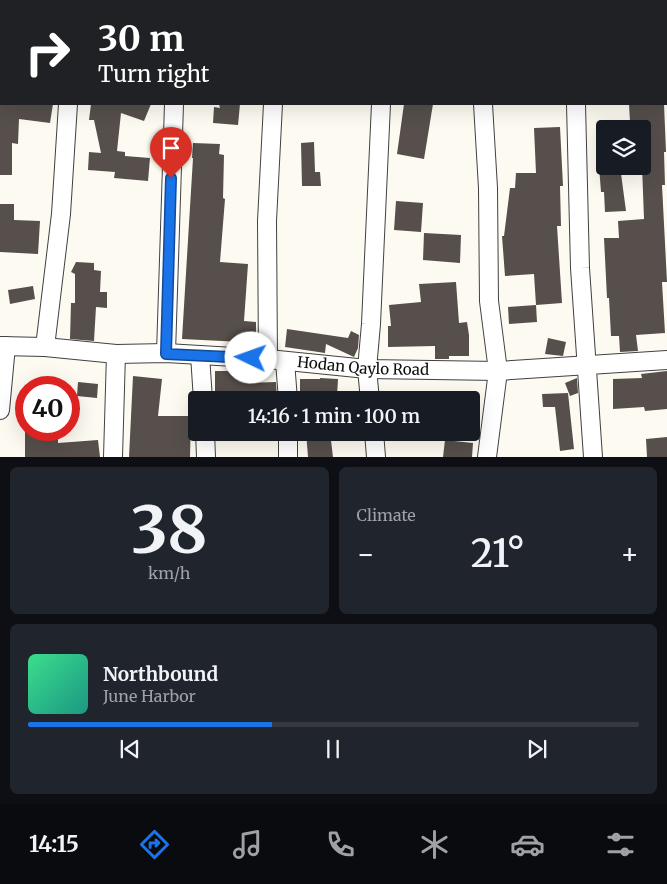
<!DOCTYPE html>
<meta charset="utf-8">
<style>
:root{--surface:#171b24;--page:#20242c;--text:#f1f3f6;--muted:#9ea1a6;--line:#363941;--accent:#1a73e8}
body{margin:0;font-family:Merriweather,serif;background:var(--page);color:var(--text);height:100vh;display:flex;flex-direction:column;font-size:19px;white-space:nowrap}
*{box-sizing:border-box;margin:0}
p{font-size:16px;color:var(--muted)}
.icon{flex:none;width:28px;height:28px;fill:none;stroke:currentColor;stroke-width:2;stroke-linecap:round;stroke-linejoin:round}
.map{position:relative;height:457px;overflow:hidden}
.details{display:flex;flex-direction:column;gap:10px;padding:10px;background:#0d0f14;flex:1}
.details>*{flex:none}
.banner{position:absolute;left:0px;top:0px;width:668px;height:105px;box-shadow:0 5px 20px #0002;background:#202124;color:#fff;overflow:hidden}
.buttons{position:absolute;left:596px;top:120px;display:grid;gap:10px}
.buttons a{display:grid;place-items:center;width:55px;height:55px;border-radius:5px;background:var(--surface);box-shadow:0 5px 20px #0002;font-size:25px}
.speed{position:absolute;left:15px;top:376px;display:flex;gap:10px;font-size:25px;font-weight:700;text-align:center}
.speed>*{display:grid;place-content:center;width:65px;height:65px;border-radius:50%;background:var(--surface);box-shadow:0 5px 20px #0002;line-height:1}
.speed .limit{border:8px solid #d22;background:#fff;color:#111}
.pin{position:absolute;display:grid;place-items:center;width:42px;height:42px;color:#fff;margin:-51px -21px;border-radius:50% 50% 50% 0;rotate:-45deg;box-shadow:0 0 5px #0007}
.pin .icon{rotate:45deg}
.me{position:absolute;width:55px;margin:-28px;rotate:273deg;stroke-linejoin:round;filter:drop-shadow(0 0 4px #0008)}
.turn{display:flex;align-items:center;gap:18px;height:105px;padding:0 15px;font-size:22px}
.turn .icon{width:65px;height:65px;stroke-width:2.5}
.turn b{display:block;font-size:35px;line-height:42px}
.big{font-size:38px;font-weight:600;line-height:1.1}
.details .card{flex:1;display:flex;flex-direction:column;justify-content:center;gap:8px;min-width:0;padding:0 18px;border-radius:8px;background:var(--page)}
.details .dial{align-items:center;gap:0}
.dial b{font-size:65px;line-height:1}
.song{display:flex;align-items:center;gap:15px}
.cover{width:60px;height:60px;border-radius:8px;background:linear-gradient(135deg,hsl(150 70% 55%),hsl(170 70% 35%))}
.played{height:5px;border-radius:2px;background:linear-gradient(90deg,var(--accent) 40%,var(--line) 40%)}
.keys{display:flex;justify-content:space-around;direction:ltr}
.heat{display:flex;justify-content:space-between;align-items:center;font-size:28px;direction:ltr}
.details .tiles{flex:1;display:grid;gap:10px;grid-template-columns:1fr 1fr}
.card:last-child{grid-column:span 2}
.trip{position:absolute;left:188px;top:391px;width:292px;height:50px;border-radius:5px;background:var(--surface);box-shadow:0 5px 20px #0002;font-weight:600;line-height:50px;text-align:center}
.tab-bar{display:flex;height:80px;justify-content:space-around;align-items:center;background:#090b0e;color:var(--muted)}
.tab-bar .icon{width:35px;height:35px}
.tab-bar .selected{color:var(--accent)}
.tab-bar b{font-size:22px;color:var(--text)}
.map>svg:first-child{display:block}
.building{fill:#564f4c}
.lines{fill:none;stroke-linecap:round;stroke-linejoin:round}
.minor-casing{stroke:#414141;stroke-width:20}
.minor{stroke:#fff;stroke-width:18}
.route-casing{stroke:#114b97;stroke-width:12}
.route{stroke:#1a73e8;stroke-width:9}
.labels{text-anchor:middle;stroke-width:5;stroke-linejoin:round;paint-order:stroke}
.street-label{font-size:15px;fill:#0e0e0e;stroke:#fff}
</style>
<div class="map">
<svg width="667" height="457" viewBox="0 0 667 457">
<rect width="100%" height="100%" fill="#fdfbf1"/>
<g class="building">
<polygon points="0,104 53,104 50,123 19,119 18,144 12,143 12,175 0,175"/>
<polygon points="91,104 151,104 144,121 121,113 117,151 125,152 125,156 150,158 148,181 114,178 115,172 88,170 89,152 101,153 94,120 89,120"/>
<polygon points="219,104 240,104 238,125 213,123 214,107 220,108"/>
<polygon points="404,104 433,104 424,159 397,154"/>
<polygon points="629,104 664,104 666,152 664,152 665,185 662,185 667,282 662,282 665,333 636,335 638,351 620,352 619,336 611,336 609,298 607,298 604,238 619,238 618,221 644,219 642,166 642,129 640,129 640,121 630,122"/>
<polygon points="560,127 563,186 560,186 561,226 557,226 562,303 536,305 534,274 505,276 502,236 504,236 510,188 515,188 516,173 536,173 534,128"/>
<polygon points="314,142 315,172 320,172 321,186 302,186 301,143"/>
<polygon points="193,143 220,144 219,154 224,155 223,198 225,199 220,262 248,264 244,321 256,322 256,340 242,340 242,342 182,339 193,158 192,158"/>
<polygon points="599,166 620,166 626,211 605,212 604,192 601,192"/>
<polygon points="396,201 423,203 421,232 394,230"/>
<polygon points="0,204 14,204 14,220 40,221 38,254 0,252"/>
<polygon points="424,233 461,235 460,263 423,260"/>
<polygon points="76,262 94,263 94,270 101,271 100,292 107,292 107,308 96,307 94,341 70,339 71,303 75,303 75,274 71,272"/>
<polygon points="456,282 459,323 467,322 469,335 469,356 449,356 449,359 435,359 435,346 388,347 388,326 391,326 389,305 421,302 419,284"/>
<polygon points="33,286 35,299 10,304 8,290"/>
<polygon points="536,305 537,322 509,324 508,307"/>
<polygon points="287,329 348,338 351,331 359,335 358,348 354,357 326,344 325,353 285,347"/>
<polygon points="548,338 566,342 563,356 545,354"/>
<polygon points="215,371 247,371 247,383 276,382 277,400 222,400 222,392 215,392"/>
<polygon points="667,371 667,409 645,411 644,407 613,409 613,379 642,378 641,374"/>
<polygon points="133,376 162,379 158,416 191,416 190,457 129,457"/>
<polygon points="320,378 338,379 337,396 300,392 300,379 320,379"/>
<polygon points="577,378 578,393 570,396 565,383"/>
<polygon points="78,382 98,384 97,398 77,396"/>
<polygon points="568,393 574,449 560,451 555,407 543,407 542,394"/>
<polygon points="25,430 58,430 58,443 98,440 100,457 25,457"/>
<polygon points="306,432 330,432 333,457 308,457"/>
<polygon points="667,437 667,457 647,457 646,439"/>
<polygon points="445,440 473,443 472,457 443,457"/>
</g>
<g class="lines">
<defs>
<g id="minor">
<polyline points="573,0 573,1"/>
<polyline points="76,1 76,0"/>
<polyline points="182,1 182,0"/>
<polyline points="279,1 279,0"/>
<polyline points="386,1 386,0"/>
<polyline points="481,1 481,0"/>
<polyline points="0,3 1,3"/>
<polyline points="483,104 488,188 489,301 498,371 487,457"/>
<polyline points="576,104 580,268 593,457"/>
<path id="s1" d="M0,346L45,347L116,354L166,353L268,359L367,369L498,371L667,360"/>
<polyline points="45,347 61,214 68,104"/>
<polyline points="166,353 174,104"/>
<polyline points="200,355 203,400"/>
<polyline points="268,359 267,221 273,104"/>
<polyline points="285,361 288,400"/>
<polyline points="370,400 367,369 371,324 381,104"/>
<polyline points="0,410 6,346"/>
<polyline points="205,432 206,457"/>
<polyline points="374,432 376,457"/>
<polyline points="113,457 116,354"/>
<polyline points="288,457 288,432"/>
</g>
</defs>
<use href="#minor" class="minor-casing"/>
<use href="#minor" class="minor"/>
</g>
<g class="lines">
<defs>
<polyline id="route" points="171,178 166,354 251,358"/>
</defs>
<use href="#route" class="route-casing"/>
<use href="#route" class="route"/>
</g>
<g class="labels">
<g class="street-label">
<text dy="5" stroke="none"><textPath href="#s1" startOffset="364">Hodan Qaylo Road</textPath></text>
</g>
</g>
</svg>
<div class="buttons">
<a><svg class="icon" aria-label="layers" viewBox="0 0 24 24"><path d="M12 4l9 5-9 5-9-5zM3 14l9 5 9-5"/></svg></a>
</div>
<div class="speed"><div class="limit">40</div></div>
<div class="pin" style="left:171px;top:178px;background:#d93025"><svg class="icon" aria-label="arrive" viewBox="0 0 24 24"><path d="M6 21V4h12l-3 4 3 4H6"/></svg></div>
<svg class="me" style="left:251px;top:358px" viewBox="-20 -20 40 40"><circle r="19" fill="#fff"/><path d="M0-13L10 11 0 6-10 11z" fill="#1a73e8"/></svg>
<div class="trip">14:16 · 1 min · 100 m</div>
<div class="banner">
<div class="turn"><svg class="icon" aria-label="right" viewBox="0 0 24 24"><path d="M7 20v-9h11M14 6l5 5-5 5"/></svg><div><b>30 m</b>Turn right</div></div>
</div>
</div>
<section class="details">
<div class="tiles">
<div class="card dial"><b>38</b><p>km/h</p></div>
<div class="card"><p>Climate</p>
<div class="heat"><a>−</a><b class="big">21°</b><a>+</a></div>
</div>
<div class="card">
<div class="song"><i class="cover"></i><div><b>Northbound</b><p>June Harbor</p></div></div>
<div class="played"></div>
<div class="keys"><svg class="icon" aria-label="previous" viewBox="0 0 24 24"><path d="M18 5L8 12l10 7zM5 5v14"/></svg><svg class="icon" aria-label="pause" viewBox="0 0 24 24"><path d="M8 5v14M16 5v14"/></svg><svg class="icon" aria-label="next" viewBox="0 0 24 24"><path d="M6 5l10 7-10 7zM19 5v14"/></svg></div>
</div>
</div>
</section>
<nav class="tab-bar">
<b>14:15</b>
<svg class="icon selected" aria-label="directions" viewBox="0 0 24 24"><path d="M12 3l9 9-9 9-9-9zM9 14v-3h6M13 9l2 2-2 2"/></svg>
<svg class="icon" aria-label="music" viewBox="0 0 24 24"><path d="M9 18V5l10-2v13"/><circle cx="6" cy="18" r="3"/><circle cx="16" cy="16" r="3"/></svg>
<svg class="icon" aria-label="phone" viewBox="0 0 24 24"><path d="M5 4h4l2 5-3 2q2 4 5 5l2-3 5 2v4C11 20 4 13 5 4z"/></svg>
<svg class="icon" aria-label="climate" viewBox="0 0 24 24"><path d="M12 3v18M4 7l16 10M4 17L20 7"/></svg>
<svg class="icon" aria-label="car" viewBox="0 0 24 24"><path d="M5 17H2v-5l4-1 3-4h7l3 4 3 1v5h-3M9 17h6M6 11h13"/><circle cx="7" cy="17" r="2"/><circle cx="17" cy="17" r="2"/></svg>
<svg class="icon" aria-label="filters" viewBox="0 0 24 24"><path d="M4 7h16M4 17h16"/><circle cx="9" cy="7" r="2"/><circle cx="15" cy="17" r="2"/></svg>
</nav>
